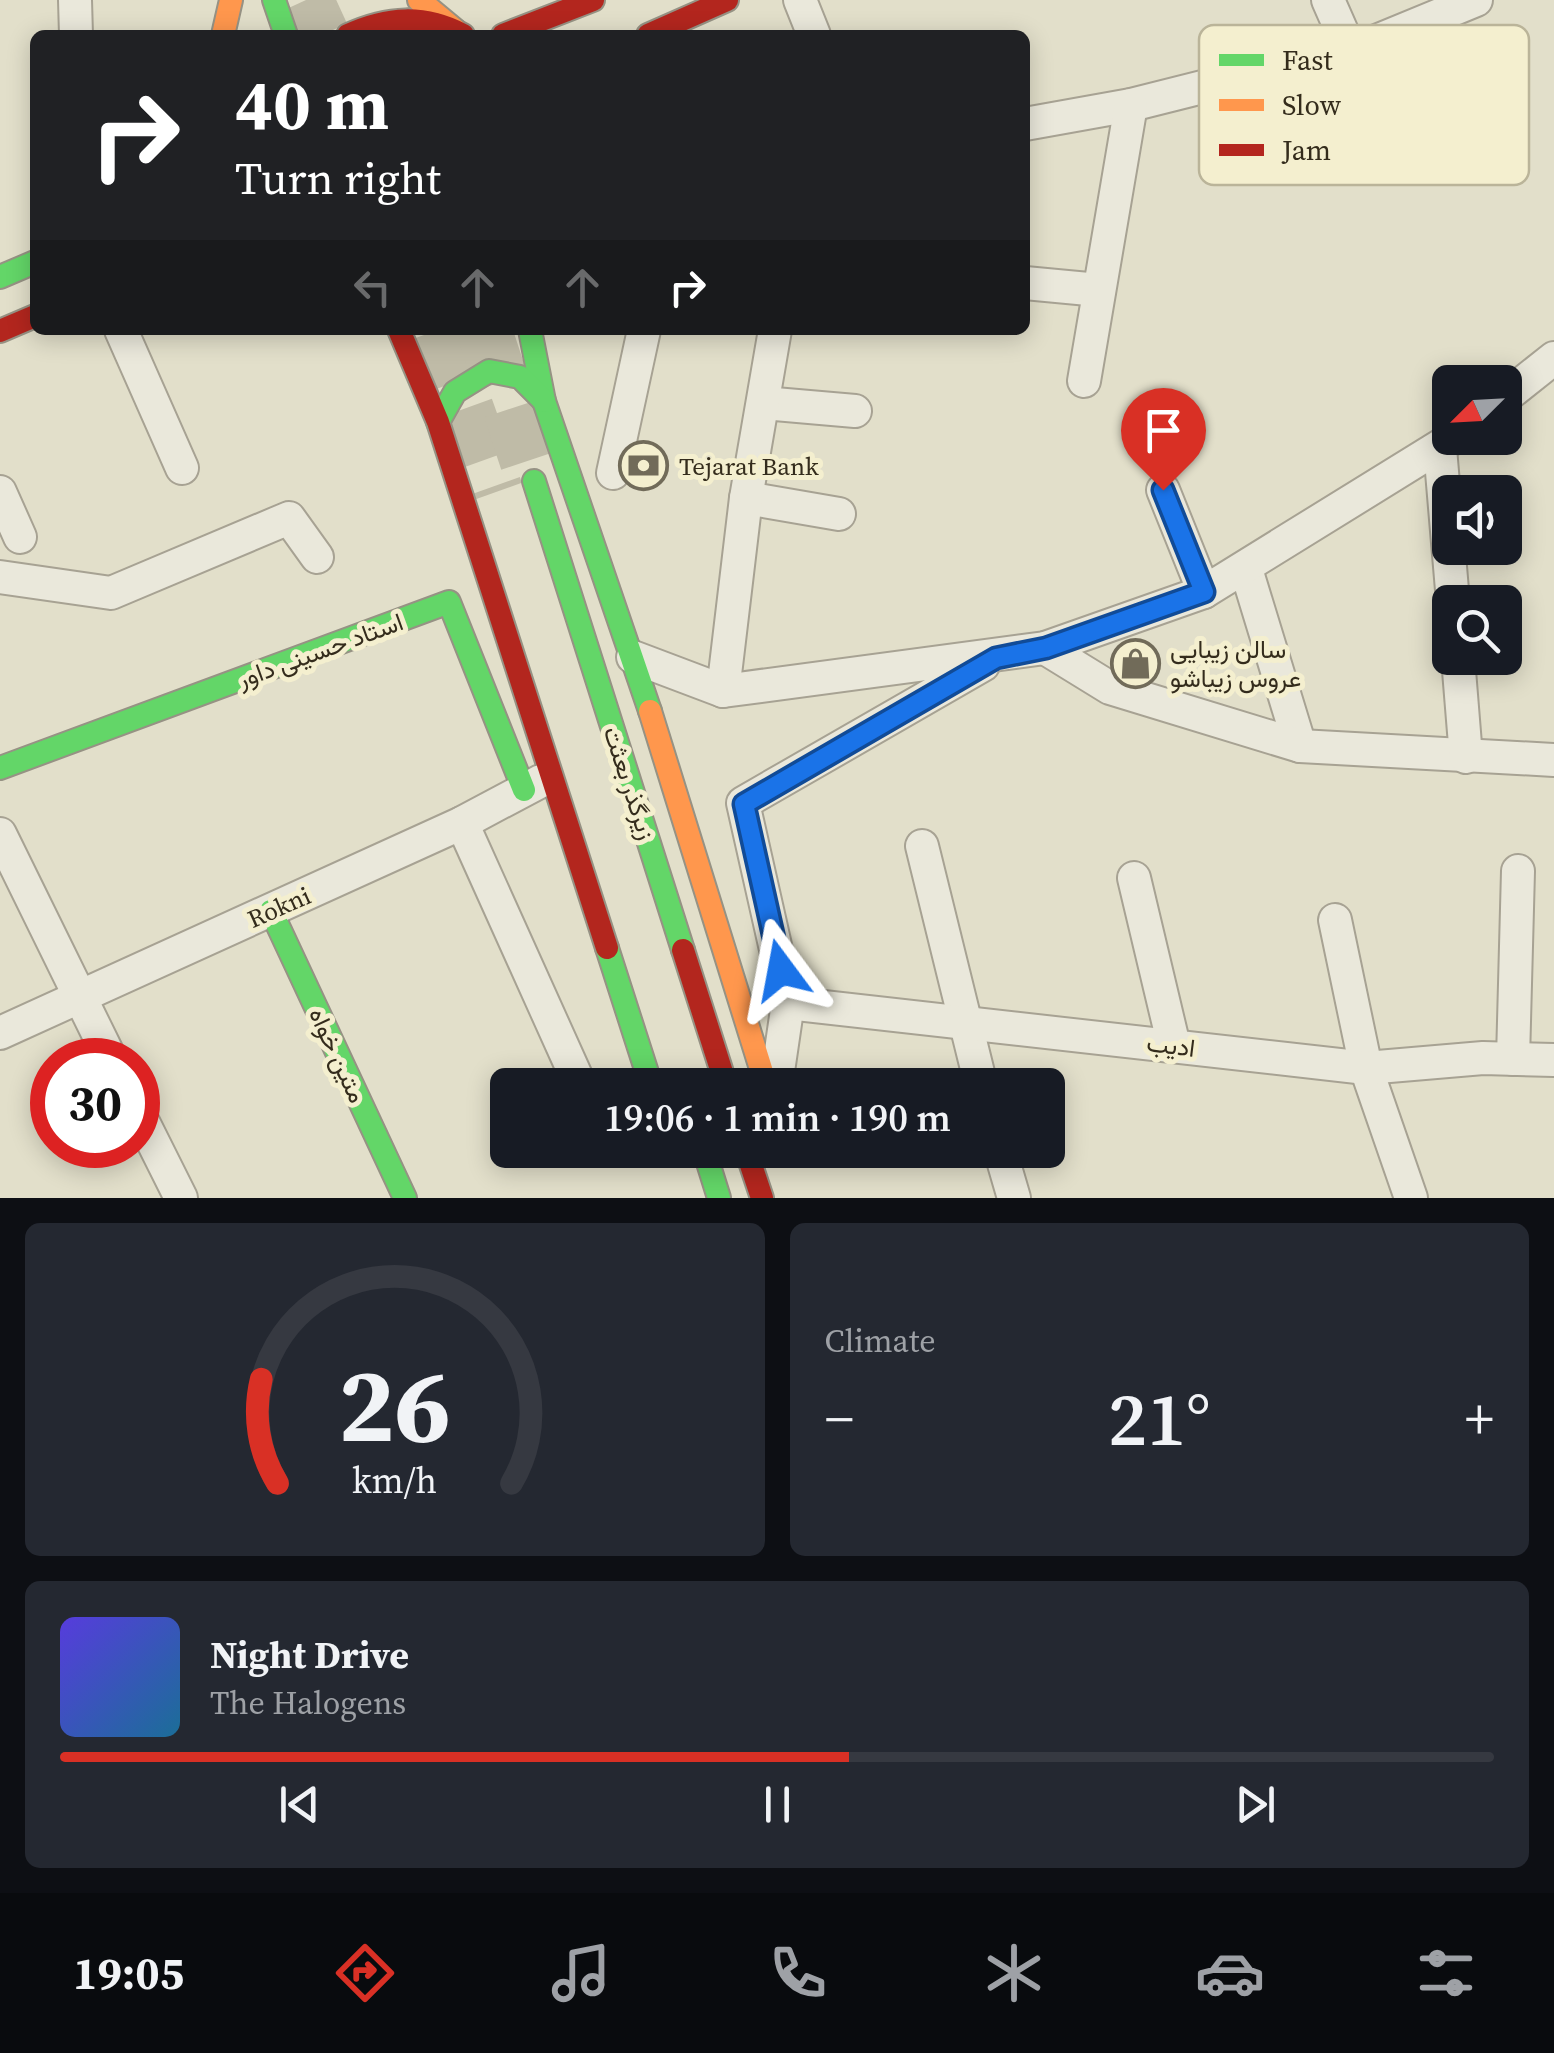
<!DOCTYPE html>
<meta charset="utf-8">
<style>
:root{--surface:#171b24;--page:#242831;--text:#f1f3f6;--muted:#9ea1a6;--line:#363941;--accent:#d93025}
body{margin:0;font-family:"Source Serif 4",Vazirmatn,serif;background:var(--page);color:var(--text);height:100vh;display:flex;flex-direction:column;font-size:38px;white-space:nowrap}
*{box-sizing:border-box;margin:0}
p{font-size:32px;color:var(--muted)}
.icon{flex:none;width:55px;height:55px;fill:none;stroke:currentColor;stroke-width:2;stroke-linecap:round;stroke-linejoin:round}
.map{position:relative;height:1198px;overflow:hidden}
.drawer{display:flex;flex-direction:column;gap:25px;padding:25px;background:#0d0f14;flex:1}
.drawer>*{flex:none}
.banner{position:absolute;left:30px;top:30px;width:1000px;height:305px;border-radius:15px;box-shadow:0 5px 25px #0003;background:#202124;color:#fff;overflow:hidden}
.needle{width:65px;rotate:246deg}
.buttons{position:absolute;left:1432px;top:365px;display:grid;gap:20px}
.buttons a{display:grid;place-items:center;width:90px;height:90px;border-radius:15px;background:var(--surface);box-shadow:0 5px 25px #0003;font-size:50px}
.speed{position:absolute;left:30px;top:1038px;display:flex;gap:20px;font-size:50px;font-weight:700;text-align:center}
.speed>*{display:grid;place-content:center;width:130px;height:130px;border-radius:50%;background:var(--surface);box-shadow:0 5px 25px #0003;line-height:1}
.speed .limit{border:15px solid #d22;background:#fff;color:#111}
.pin{position:absolute;display:grid;place-items:center;width:85px;height:85px;color:#fff;margin:-102px -42px;border-radius:50% 50% 50% 0;rotate:-45deg;box-shadow:0 0 10px #0007}
.pin .icon{rotate:45deg}
.me{position:absolute;width:110px;margin:-55px;rotate:347deg;stroke-linejoin:round;filter:drop-shadow(0 0 8px #0008)}
.turn{display:flex;align-items:center;gap:35px;height:210px;padding:0 40px;font-size:45px}
.turn .icon{width:130px;height:130px;stroke-width:2.5}
.turn b{display:block;font-size:70px;line-height:85px}
.lanes{display:flex;align-items:center;height:95px;padding:0 40px;background:#0003;justify-content:center;gap:50px;direction:ltr}
.lanes .off{opacity:.35}
.big{font-size:75px;font-weight:600;line-height:1.1}
.drawer .widget{flex:1;display:flex;flex-direction:column;justify-content:center;gap:15px;min-width:0;padding:0 35px;border-radius:15px;background:var(--page)}
.drawer .dial{align-items:center;gap:0}
.dial svg{height:260px;overflow:visible;fill:none;stroke:var(--line);stroke-width:7;stroke-linecap:round;text-anchor:middle}
.dial text{fill:var(--text);stroke:none}
.song{display:flex;align-items:center;gap:30px}
.cover{width:120px;height:120px;border-radius:15px;background:linear-gradient(135deg,hsl(250 70% 55%),hsl(200 70% 35%))}
.played{height:10px;border-radius:5px;background:linear-gradient(90deg,var(--accent) 55%,var(--line) 55%)}
.keys{display:flex;justify-content:space-around;direction:ltr}
.heat{display:flex;justify-content:space-between;align-items:center;font-size:55px;direction:ltr}
.drawer .tiles{flex:1;display:grid;gap:25px;grid-template-columns:1fr 1fr}
.widget:last-child{grid-column:span 2}
.trip{position:absolute;left:490px;top:1068px;width:575px;height:100px;border-radius:15px;background:var(--surface);box-shadow:0 5px 25px #0003;font-weight:600;line-height:100px;text-align:center}
.tabs{display:flex;height:160px;justify-content:space-around;align-items:center;background:#090b0e;color:var(--muted)}
.tabs .icon{width:70px;height:70px}
.tabs .on{color:var(--accent)}
.tabs b{font-size:45px;color:var(--text)}
.map>svg:first-child{display:block}
.lines{fill:none;stroke-linecap:round;stroke-linejoin:round}
.highway-tunnel{stroke:#bfbba7;stroke-width:55;stroke-dasharray:55 28;stroke-linecap:butt}
.street-casing{stroke:#a7a293;stroke-width:36}
.fast-casing{stroke:#969284;stroke-width:26}
.slow-casing{stroke:#969284;stroke-width:26}
.jam-casing{stroke:#969284;stroke-width:26}
.street{stroke:#eae8db;stroke-width:32}
.fast{stroke:#63d668;stroke-width:22}
.slow{stroke:#ff974d;stroke-width:22}
.jam{stroke:#b3261e;stroke-width:22}
.route-casing{stroke:#114b97;stroke-width:25}
.route{stroke:#1a73e8;stroke-width:18}
.labels{text-anchor:middle;stroke-width:10;stroke-linejoin:round;paint-order:stroke}
.poi-label{font-size:25px;fill:#342c1c;stroke:#f4efcf;text-anchor:start}
.street-label{font-size:25px;fill:#342c1c;stroke:#f4efcf}
.key{fill:#f4efcf;stroke:#bab499;stroke-width:2.5}
.key-label{font-size:28px;fill:#342c1c}
</style>
<div class="map">
<svg width="1554" height="1198" viewBox="0 0 1554 1198">
<rect width="100%" height="100%" fill="#e2dfca"/>
<g class="lines">
<g class="highway-tunnel">
<polyline points="306,0 322,35"/>
<polyline points="438,330 496,492"/>
<polyline points="484,330 534,481"/>
</g>
<defs>
<g id="street">
<polyline points="75,0 76,35"/>
<polyline points="800,0 814,35"/>
<polyline points="1328,0 1350,50"/>
<polyline points="1025,124 1131,105 1362,47 1476,0"/>
<polyline points="1025,283 1099,290"/>
<polyline points="121,330 182,468"/>
<polyline points="1084,381 1131,105"/>
<polyline points="1505,397 1554,358"/>
<polyline points="763,403 855,411"/>
<polyline points="1440,448 1453,602"/>
<polyline points="613,473 644,330"/>
<polyline points="1163,490 1204,592"/>
<polyline points="0,492 20,537"/>
<polyline points="746,498 839,514"/>
<polyline points="1246,569 1300,746"/>
<polyline points="0,577 111,593 289,518 317,557"/>
<polyline points="1045,648 1110,688 1300,746 1554,760"/>
<polyline points="633,657 723,691 1045,648 1204,592 1453,438"/>
<polyline points="1458,658 1466,757"/>
<polyline points="723,691 746,498 775,330"/>
<polyline points="462,823 580,1085"/>
<polyline points="0,834 111,1060"/>
<polyline points="922,846 981,1085"/>
<polyline points="1134,878 1174,1046"/>
<polyline points="1335,920 1366,1068 1411,1198"/>
<polyline points="788,1003 1366,1068 1483,1058 1554,1060"/>
<polyline points="0,1033 462,823 541,781"/>
<polyline points="1513,1059 1518,871"/>
<polyline points="776,1085 788,1003 743,803 983,665"/>
<polyline points="138,1112 181,1198"/>
<polyline points="1000,1150 1014,1198"/>
</g>
<g id="fast">
<polyline points="274,0 286,35"/>
<polyline points="0,277 35,262"/>
<polyline points="530,330 544,401 650,711"/>
<polyline points="438,422 455,392 489,371 520,377 544,401"/>
<polyline points="534,481 683,950"/>
<polyline points="0,768 449,602 524,790"/>
<polyline points="271,911 405,1198"/>
<polyline points="607,948 651,1085"/>
<polyline points="704,1150 719,1198"/>
</g>
<g id="slow">
<polyline points="419,0 455,30"/>
<polyline points="223,35 231,0"/>
<polyline points="650,711 766,1085"/>
</g>
<g id="jam">
<path d="M348,35C387,17 424,14 463,35"/>
<polyline points="503,35 593,0"/>
<polyline points="648,35 727,0"/>
<polyline points="399,330 438,422 607,948"/>
<polyline points="0,331 35,316"/>
<polyline points="683,950 726,1085"/>
<polyline points="746,1150 762,1198"/>
</g>
</defs>
<use href="#street" class="street-casing"/>
<use href="#fast" class="fast-casing"/>
<use href="#slow" class="slow-casing"/>
<use href="#jam" class="jam-casing"/>
<use href="#street" class="street"/>
<use href="#fast" class="fast"/>
<use href="#slow" class="slow"/>
<use href="#jam" class="jam"/>
</g>
<g class="lines">
<defs>
<polyline id="route" points="781,970 744,804 996,658 1046,648 1204,592 1163,490"/>
</defs>
<use href="#route" class="route-casing"/>
<use href="#route" class="route"/>
</g>
<defs>
<symbol id="bank-ring" viewBox="-11 -11 22 22"><circle r="9.5" fill="#f4efcf" stroke="#716b59" stroke-width="1.5"/><path d="M-6-4H6V4H-6ZM0-2.3a2.3 2.3 0 1 0 0 4.6a2.3 2.3 0 1 0 0-4.6Z" fill="#716b59"/></symbol>
<symbol id="shop-ring" viewBox="-11 -11 22 22"><circle r="9.5" fill="#f4efcf" stroke="#716b59" stroke-width="1.5"/><path d="M-5-2.5h2.3a2.7 3.5 0 0 1 5.4 0H5L5.5 6h-11ZM-1.5-2.5h3a1.5 2.3 0 0 0-3 0Z" fill="#716b59"/></symbol>
</defs>
<g fill-rule="evenodd">
<use href="#bank-ring" x="616" y="438" width="55" height="55"/>
<use href="#shop-ring" x="1108" y="636" width="55" height="55"/>
</g>
<g class="labels">
<g class="poi-label">
<text x="679" y="475">Tejarat Bank</text>
<text x="1170" y="658">سالن زیبایی<tspan x="1170" dy="29">عروس زیباشو</tspan></text>
</g>
<g class="street-label">
<text transform="translate(320 650) rotate(-20)" y="9">استاد حسینی داور</text>
<text transform="translate(630 783) rotate(72)" y="9">زیرگذر بعثت</text>
<text transform="translate(279 907) rotate(-24)" y="9">Rokni</text>
<text transform="translate(1171 1045) rotate(7)" y="9">ادیب</text>
<text transform="translate(338 1055) rotate(65)" y="9">متین خواه</text>
</g>
</g>
<rect x="1199" y="25" width="330" height="160" rx="15" class="key"/>
<rect x="1219" y="54" width="45" height="12" fill="#63d668"/>
<rect x="1219" y="99" width="45" height="12" fill="#ff974d"/>
<rect x="1219" y="144" width="45" height="12" fill="#b3261e"/>
<g class="key-label">
<text x="1282" y="70">Fast</text>
<text x="1282" y="115">Slow</text>
<text x="1282" y="160">Jam</text>
</g>
</svg>
<div class="buttons">
<a><svg class="needle" viewBox="-14 -14 28 28"><path d="M0-13l5 13h-10z" fill="#e53935"/><path d="M0 13l5-13h-10z" fill="#9ea1a6"/></svg></a>
<a><svg class="icon" aria-label="sound" viewBox="0 0 24 24"><path d="M4 9h4l5-4v14l-5-4H4zM17 9q2 3 0 6"/></svg></a>
<a><svg class="icon" aria-label="search" viewBox="0 0 24 24"><circle cx="10" cy="10" r="6"/><path d="M15 15l6 6"/></svg></a>
</div>
<div class="speed"><div class="limit">30</div></div>
<div class="pin" style="left:1163px;top:490px;background:#d93025"><svg class="icon" aria-label="arrive" viewBox="0 0 24 24"><path d="M6 21V4h12l-3 4 3 4H6"/></svg></div>
<svg class="me" style="left:781px;top:970px" viewBox="-20 -20 40 40"><path d="M0-17L14 15 0 8-14 15z" fill="#1a73e8" stroke="#fff" stroke-width="4"/></svg>
<div class="trip">19:06 · 1 min · 190 m</div>
<div class="banner">
<div class="turn"><svg class="icon" aria-label="right" viewBox="0 0 24 24"><path d="M7 20v-9h11M14 6l5 5-5 5"/></svg><div><b>40 m</b>Turn right</div></div>
<div class="lanes"><svg class="icon off" aria-label="left" viewBox="0 0 24 24"><path d="M17 20v-9H6M10 6l-5 5 5 5"/></svg><svg class="icon off" aria-label="ahead" viewBox="0 0 24 24"><path d="M12 20V5M6 11l6-6 6 6"/></svg><svg class="icon off" aria-label="ahead" viewBox="0 0 24 24"><path d="M12 20V5M6 11l6-6 6 6"/></svg><svg class="icon" aria-label="right" viewBox="0 0 24 24"><path d="M7 20v-9h11M14 6l5 5-5 5"/></svg></div>
</div>
</div>
<section class="drawer">
<div class="tiles">
<div class="widget dial"><svg viewBox="0 0 100 80">
<path d="M14 69A42 42 0 1 1 86 69"/>
<path d="M14 69A42 42 0 0 1 9 37" stroke="#d93025"/>
<text x="50" y="56" font-size="32" font-weight="700">26</text>
<text x="50" y="72" font-size="11">km/h</text>
</svg></div>
<div class="widget"><p>Climate</p>
<div class="heat"><a>−</a><b class="big">21°</b><a>+</a></div>
</div>
<div class="widget">
<div class="song"><i class="cover"></i><div><b>Night Drive</b><p>The Halogens</p></div></div>
<div class="played"></div>
<div class="keys"><svg class="icon" aria-label="previous" viewBox="0 0 24 24"><path d="M18 5L8 12l10 7zM5 5v14"/></svg><svg class="icon" aria-label="pause" viewBox="0 0 24 24"><path d="M8 5v14M16 5v14"/></svg><svg class="icon" aria-label="next" viewBox="0 0 24 24"><path d="M6 5l10 7-10 7zM19 5v14"/></svg></div>
</div>
</div>
</section>
<nav class="tabs">
<b>19:05</b>
<svg class="icon on" aria-label="directions" viewBox="0 0 24 24"><path d="M12 3l9 9-9 9-9-9zM9 14v-3h6M13 9l2 2-2 2"/></svg>
<svg class="icon" aria-label="music" viewBox="0 0 24 24"><path d="M9 18V5l10-2v13"/><circle cx="6" cy="18" r="3"/><circle cx="16" cy="16" r="3"/></svg>
<svg class="icon" aria-label="phone" viewBox="0 0 24 24"><path d="M5 4h4l2 5-3 2q2 4 5 5l2-3 5 2v4C11 20 4 13 5 4z"/></svg>
<svg class="icon" aria-label="climate" viewBox="0 0 24 24"><path d="M12 3v18M4 7l16 10M4 17L20 7"/></svg>
<svg class="icon" aria-label="car" viewBox="0 0 24 24"><path d="M5 17H2v-5l4-1 3-4h7l3 4 3 1v5h-3M9 17h6M6 11h13"/><circle cx="7" cy="17" r="2"/><circle cx="17" cy="17" r="2"/></svg>
<svg class="icon" aria-label="filters" viewBox="0 0 24 24"><path d="M4 7h16M4 17h16"/><circle cx="9" cy="7" r="2"/><circle cx="15" cy="17" r="2"/></svg>
</nav>
